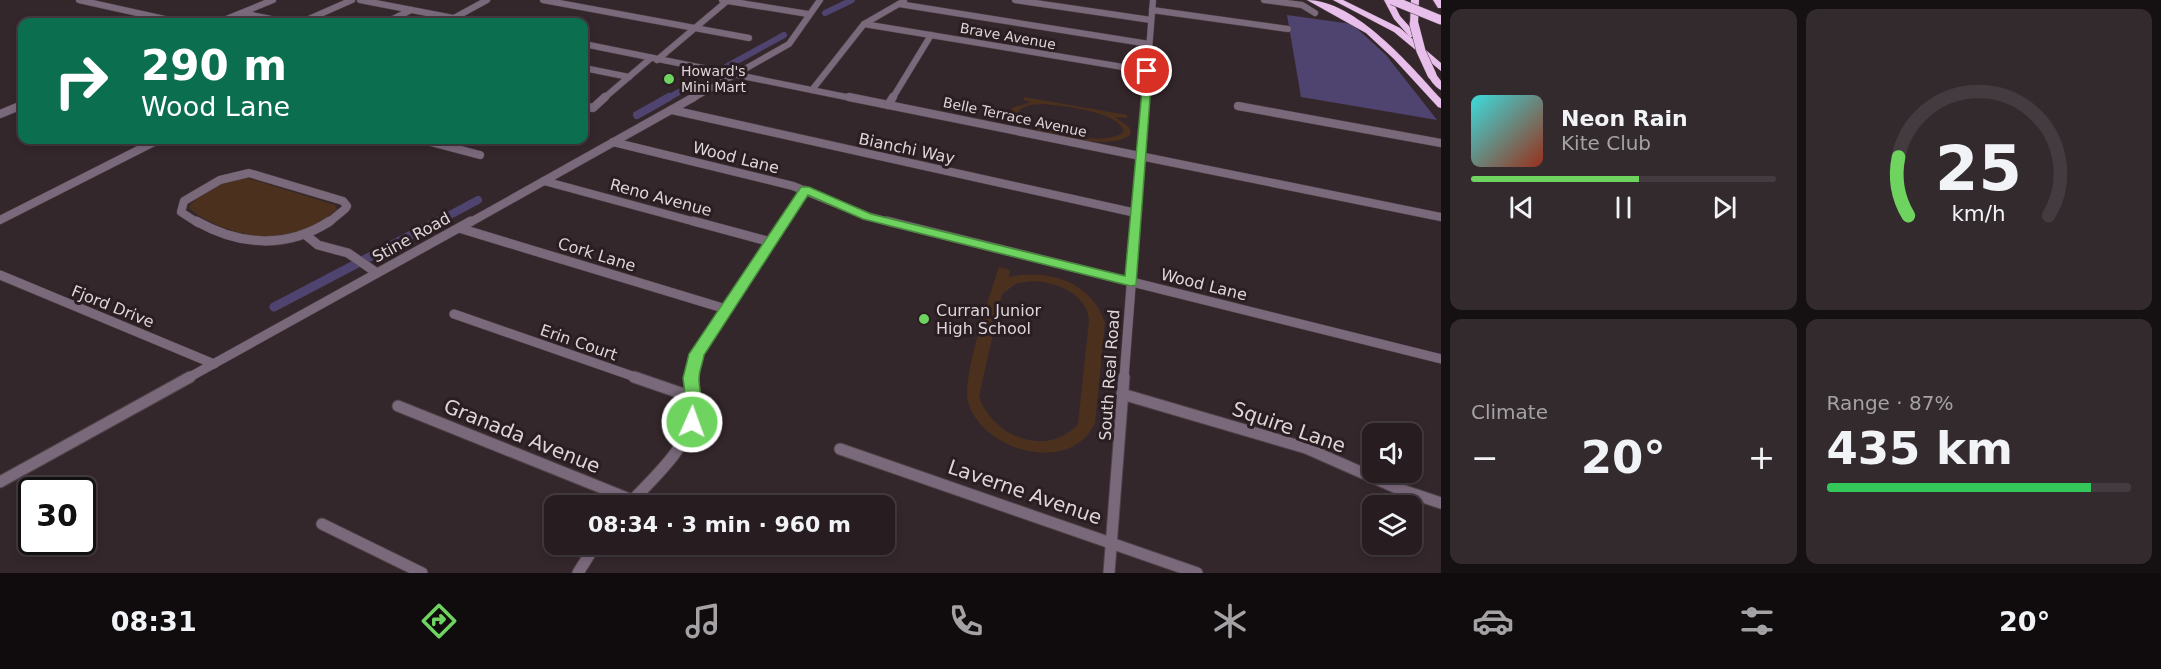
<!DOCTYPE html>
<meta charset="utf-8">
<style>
:root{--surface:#271d21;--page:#332a2e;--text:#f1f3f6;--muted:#a4a2a5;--line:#433b3f;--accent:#6fd35f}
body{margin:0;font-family:"DejaVu Sans",sans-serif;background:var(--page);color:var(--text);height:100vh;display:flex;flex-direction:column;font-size:22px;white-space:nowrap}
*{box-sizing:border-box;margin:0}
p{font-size:20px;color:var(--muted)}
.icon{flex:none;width:33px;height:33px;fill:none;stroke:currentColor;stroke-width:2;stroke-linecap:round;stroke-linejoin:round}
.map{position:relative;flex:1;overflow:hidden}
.sheet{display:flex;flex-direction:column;gap:9px;padding:9px;background:#151012;width:720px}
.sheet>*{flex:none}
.hud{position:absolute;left:18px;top:18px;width:570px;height:126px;border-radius:12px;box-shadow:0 3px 9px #0003,0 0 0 2px var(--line);background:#0b6e4f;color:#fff;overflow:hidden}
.buttons{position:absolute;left:1362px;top:423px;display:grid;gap:12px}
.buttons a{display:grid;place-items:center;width:60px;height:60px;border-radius:12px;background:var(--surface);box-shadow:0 3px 9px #0003,0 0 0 2px var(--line);font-size:30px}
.speed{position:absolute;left:18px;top:477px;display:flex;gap:12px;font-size:30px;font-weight:700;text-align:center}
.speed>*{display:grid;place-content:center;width:78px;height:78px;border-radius:50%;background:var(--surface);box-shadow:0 3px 9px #0003,0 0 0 2px var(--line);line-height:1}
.speed .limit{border:3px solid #111;border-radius:9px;background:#fff;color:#111}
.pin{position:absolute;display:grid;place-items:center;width:51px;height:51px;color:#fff;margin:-26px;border:3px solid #fff;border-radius:50%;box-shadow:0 2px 6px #0007}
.me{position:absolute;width:66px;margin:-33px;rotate:2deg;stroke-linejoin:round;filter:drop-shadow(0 0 4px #0008)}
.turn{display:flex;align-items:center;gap:21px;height:126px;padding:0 24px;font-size:27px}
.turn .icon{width:78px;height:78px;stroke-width:2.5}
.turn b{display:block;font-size:42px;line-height:51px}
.big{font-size:45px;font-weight:800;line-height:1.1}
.sheet .tile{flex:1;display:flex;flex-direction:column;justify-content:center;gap:9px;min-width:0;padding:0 21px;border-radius:12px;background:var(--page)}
.sheet .dial{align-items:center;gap:0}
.dial svg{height:156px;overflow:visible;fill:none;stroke:var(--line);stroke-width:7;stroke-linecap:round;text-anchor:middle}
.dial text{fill:var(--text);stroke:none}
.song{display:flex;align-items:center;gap:18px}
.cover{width:72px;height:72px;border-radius:9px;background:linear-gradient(135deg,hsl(180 70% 55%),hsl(10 70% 35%))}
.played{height:6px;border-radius:3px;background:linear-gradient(90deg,var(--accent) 55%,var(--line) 55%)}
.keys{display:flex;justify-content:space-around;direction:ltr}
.heat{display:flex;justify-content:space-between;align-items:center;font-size:33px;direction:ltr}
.charge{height:9px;border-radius:4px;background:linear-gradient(90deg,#34c759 87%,var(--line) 0)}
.sheet .tiles{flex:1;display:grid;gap:9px;grid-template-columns:repeat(2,1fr)}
.trip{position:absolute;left:544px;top:495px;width:351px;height:60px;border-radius:12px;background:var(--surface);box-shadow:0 3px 9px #0003,0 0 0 2px var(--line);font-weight:800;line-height:60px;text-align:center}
.tabs{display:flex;height:96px;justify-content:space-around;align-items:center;background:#100c0d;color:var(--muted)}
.tabs .icon{width:42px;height:42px}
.tabs .current{color:var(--accent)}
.tabs b{font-size:27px;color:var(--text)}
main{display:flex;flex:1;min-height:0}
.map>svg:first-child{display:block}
.green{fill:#4c301e;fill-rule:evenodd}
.water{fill:#4f4370}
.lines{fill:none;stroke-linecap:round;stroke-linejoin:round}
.canal-far2{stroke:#4f4370;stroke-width:6}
.canal-far1{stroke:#4f4370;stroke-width:8}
.canal{stroke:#4f4370;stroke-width:9}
.minor-far3-casing{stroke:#4f4348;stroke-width:7}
.minor-far2-casing{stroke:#4f4348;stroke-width:9}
.minor-far1-casing{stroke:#4f4348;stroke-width:10}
.minor-casing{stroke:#4f4348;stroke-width:13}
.highway-casing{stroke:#4f4348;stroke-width:1}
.minor-far3{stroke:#7a697b;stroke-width:6}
.minor-far2{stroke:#7a697b;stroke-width:8}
.minor-far1{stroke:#7a697b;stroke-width:9}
.minor{stroke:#7a697b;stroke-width:11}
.highway{fill:#e8bfeb;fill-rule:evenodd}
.highway-bridge-casing{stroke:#4f4348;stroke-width:10;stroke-linecap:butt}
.highway-bridge{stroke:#e8bfeb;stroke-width:9}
.route{fill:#6fd35f;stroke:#48893e;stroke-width:1.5}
.poi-dot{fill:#6fd35f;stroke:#2a1e22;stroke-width:2}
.labels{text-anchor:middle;stroke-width:6;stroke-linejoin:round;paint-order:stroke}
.far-street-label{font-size:14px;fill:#ded6d9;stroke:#2a1e22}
.far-poi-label{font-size:14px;fill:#ded6d9;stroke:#2a1e22;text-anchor:start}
.street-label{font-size:16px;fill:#ded6d9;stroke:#2a1e22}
.poi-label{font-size:16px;fill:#ded6d9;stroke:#2a1e22;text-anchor:start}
.near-street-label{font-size:20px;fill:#ded6d9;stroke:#2a1e22}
</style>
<main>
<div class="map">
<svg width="1441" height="573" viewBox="0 0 1441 573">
<rect width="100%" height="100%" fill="#34272c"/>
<g class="green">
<path d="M1024,97L1127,115V118L1115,117L1129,127L1131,134C1113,153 1028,134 1012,116V108L1031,102L1024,100ZM1044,104C1063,106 1117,111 1124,131C1110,149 1030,132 1018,114L1020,109L1029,105Z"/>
<path d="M244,177L335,205L337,209C323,222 304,234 285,237C258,242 208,226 189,208C195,194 229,180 244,177Z"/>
<path d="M999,267L1010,270L1009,277C1048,268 1092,282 1105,323L1095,423C1070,477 980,450 968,401C962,377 990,295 999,267ZM1033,281C1056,282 1088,294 1089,321L1078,424C1047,459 991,436 979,396L1002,294L1017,283Z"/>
</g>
<polygon class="water" points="1287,15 1352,24 1386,55 1437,120 1301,97"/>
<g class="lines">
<g class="canal-far2">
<polyline points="825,13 852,0"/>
<polyline points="726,67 784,35"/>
<polyline points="666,99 683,90"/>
</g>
<g class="canal-far1">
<polyline points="637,115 669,97"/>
<polyline points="435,223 478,200"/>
</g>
<polyline class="canal" points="274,307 438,221"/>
<defs>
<g id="minor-far3">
<polyline points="79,0 178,22"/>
<polyline points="360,0 474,22"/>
<polyline points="543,0 749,38"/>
<polyline points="722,0 808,14"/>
<polyline points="1015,0 1151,20"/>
<polyline points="1264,0 1302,5 1315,13"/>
<polyline points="899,4 1149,44"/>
<polyline points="1152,10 1288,29"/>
<polyline points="242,13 286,22"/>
<polyline points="454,18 487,0"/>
<polyline points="219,22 273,0"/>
<polyline points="302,22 352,0"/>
<polyline points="387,22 411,10"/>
<polyline points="864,24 1147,71"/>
<polyline points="584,44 856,99"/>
<polyline points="657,60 727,1"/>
<polyline points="584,68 629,77"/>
<polyline points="812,90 864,24 904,1"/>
<polyline points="603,99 651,58"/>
<polyline points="692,99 789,44 820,0"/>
<polyline points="892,99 931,35"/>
<polyline points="1145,99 1153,0"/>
</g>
<g id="minor-far2">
<polyline points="849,97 1441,217"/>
<polyline points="888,105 893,97"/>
<polyline points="584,106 593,108 605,97"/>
<polyline points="1238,106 1441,143"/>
<polyline points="672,110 1136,213"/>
<polyline points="0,114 22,105"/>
<polyline points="423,140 480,155"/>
<polyline points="613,142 793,186 867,216 893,223"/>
<polyline points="544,181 699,223"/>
<polyline points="0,220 158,140"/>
<polyline points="198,223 181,212 184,201 220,180 249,173 343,201 347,206 345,209 328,223"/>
<polyline points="469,223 694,97"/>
<polyline points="784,223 805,190"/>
<polyline points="1136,223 1146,97"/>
</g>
<g id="minor-far1">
<path d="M196,221C240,246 287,249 330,221"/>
<polyline points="693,221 771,242"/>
<polyline points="887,221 1441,359"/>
<polyline points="459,228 726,309"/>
<polyline points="307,236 318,245 348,253 377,273"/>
<polyline points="0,275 214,364"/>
<polyline points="454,314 638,378"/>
<polyline points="188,378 471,221"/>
<polyline points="693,378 697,354 785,221"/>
<polyline points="1124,378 1136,221"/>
</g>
<g id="minor">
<polyline points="634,377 695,398"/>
<polyline points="1122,394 1306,448 1399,489 1441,503"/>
<polyline points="398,406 632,500"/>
<polyline points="840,449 1197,573"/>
<polyline points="0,482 190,377"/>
<path d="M627,506C652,479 689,448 695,410C696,399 693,388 693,377"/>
<polyline points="322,524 422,573"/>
<polyline points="578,573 596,544"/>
<polyline points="1109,573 1124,377"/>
</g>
<g id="highway">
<path d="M1307,0C1355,0 1411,66 1441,99V108L1438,107L1394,59L1366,33Z"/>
<polygon points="1333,0 1343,0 1400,28 1441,63 1441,71 1394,32"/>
<polygon points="1384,0 1392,0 1400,16 1417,35 1416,37 1410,37 1394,19"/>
<polygon points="1411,0 1419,0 1418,24 1414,26 1410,24"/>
<polygon points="1433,0 1441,0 1441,8 1438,8"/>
<path d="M1429,73H1435L1441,81V90C1436,88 1427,78 1429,73Z"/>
</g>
</defs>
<use href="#minor-far3" class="minor-far3-casing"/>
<use href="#minor-far2" class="minor-far2-casing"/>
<use href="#minor-far1" class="minor-far1-casing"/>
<use href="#minor" class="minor-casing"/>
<use href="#highway" class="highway-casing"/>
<use href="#minor-far3" class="minor-far3"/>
<use href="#minor-far2" class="minor-far2"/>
<use href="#minor-far1" class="minor-far1"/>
<use href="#minor" class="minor"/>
<use href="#highway" class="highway"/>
<defs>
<g id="highway-bridge">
<polyline points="1392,0 1441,20"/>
<polyline points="1414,24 1421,51 1432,75"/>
</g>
</defs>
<use href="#highway-bridge" class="highway-bridge-casing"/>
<use href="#highway-bridge" class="highway-bridge"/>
</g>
<path class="route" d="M1144,69L1152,71L1136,285L1131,286L863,219L808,195L704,355C703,362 699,371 699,379C699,395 707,410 698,427L692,428L686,427L684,422L687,409L683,378L689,354L801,187H809L871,214L1125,276Z"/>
<g class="poi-dot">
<circle cx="669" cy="79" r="6"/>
<circle cx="924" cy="319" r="6"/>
</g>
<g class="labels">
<g class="far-street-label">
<text transform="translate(1008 36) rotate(10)" y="5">Brave Avenue</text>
<text transform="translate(1015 117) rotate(12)" y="5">Belle Terrace Avenue</text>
</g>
<g class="far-poi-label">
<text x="681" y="76">Howard's<tspan x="681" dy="16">Mini Mart</tspan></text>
</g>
<g class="street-label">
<text transform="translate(907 148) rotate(12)" y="6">Bianchi Way</text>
<text transform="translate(736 157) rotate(14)" y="6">Wood Lane</text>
<text transform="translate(661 197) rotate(15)" y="6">Reno Avenue</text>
<text transform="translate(411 237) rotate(-29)" y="6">Stine Road</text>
<text transform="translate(597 254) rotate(17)" y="6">Cork Lane</text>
<text transform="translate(1204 284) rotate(14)" y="6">Wood Lane</text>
<text transform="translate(113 306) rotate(22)" y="6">Fjord Drive</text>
<text transform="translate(579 342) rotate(19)" y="6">Erin Court</text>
<text transform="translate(1109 375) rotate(-86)" y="6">South Real Road</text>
</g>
<g class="poi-label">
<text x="936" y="316">Curran Junior<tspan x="936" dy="18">High School</tspan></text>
</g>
<g class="near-street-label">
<text transform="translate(1289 427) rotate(19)" y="7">Squire Lane</text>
<text transform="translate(522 436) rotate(22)" y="7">Granada Avenue</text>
<text transform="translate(1025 492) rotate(19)" y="7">Laverne Avenue</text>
</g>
</g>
</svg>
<div class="buttons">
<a><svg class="icon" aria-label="sound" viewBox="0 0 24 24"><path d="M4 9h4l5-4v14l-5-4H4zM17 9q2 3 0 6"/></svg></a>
<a><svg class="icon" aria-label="layers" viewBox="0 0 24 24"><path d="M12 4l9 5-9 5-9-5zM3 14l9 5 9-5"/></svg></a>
</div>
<div class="speed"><div class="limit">30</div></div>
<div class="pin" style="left:1147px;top:71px;background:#d93025"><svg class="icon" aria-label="arrive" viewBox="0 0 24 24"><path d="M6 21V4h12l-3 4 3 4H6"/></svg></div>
<svg class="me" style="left:692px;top:422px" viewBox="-20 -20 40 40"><circle r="17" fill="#6fd35f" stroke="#fff" stroke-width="3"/><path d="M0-11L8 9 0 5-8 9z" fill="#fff"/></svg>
<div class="trip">08:34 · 3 min · 960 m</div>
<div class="hud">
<div class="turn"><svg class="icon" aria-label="right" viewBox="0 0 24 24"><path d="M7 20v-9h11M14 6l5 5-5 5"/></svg><div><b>290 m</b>Wood Lane</div></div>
</div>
</div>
<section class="sheet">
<div class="tiles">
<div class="tile">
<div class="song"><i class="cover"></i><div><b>Neon Rain</b><p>Kite Club</p></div></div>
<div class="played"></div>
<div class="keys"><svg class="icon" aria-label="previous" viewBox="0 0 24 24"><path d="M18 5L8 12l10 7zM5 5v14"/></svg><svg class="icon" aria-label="pause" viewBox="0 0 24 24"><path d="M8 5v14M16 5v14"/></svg><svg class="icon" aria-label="next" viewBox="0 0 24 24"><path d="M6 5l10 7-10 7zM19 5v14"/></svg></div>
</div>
<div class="tile dial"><svg viewBox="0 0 100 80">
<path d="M14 69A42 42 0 1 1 86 69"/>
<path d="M14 69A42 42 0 0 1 9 39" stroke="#6fd35f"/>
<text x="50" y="56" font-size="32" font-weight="700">25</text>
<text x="50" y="72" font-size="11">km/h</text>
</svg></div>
<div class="tile"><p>Climate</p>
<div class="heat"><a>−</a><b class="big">20°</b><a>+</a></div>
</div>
<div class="tile"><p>Range · 87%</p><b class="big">435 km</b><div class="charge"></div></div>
</div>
</section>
</main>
<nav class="tabs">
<b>08:31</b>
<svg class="icon current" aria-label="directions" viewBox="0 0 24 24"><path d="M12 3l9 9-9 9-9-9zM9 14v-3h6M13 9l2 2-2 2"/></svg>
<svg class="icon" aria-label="music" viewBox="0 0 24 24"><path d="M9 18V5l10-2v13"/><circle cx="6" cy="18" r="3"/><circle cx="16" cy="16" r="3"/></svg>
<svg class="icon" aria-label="phone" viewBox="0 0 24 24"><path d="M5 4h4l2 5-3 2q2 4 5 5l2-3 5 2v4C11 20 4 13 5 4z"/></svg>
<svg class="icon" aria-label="climate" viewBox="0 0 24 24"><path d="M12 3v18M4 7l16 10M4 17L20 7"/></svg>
<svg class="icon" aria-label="car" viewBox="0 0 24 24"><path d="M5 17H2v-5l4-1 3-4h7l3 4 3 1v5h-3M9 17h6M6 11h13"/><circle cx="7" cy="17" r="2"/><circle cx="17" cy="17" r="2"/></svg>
<svg class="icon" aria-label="filters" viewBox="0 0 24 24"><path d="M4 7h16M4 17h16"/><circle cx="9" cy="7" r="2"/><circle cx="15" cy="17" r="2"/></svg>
<b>20°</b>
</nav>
